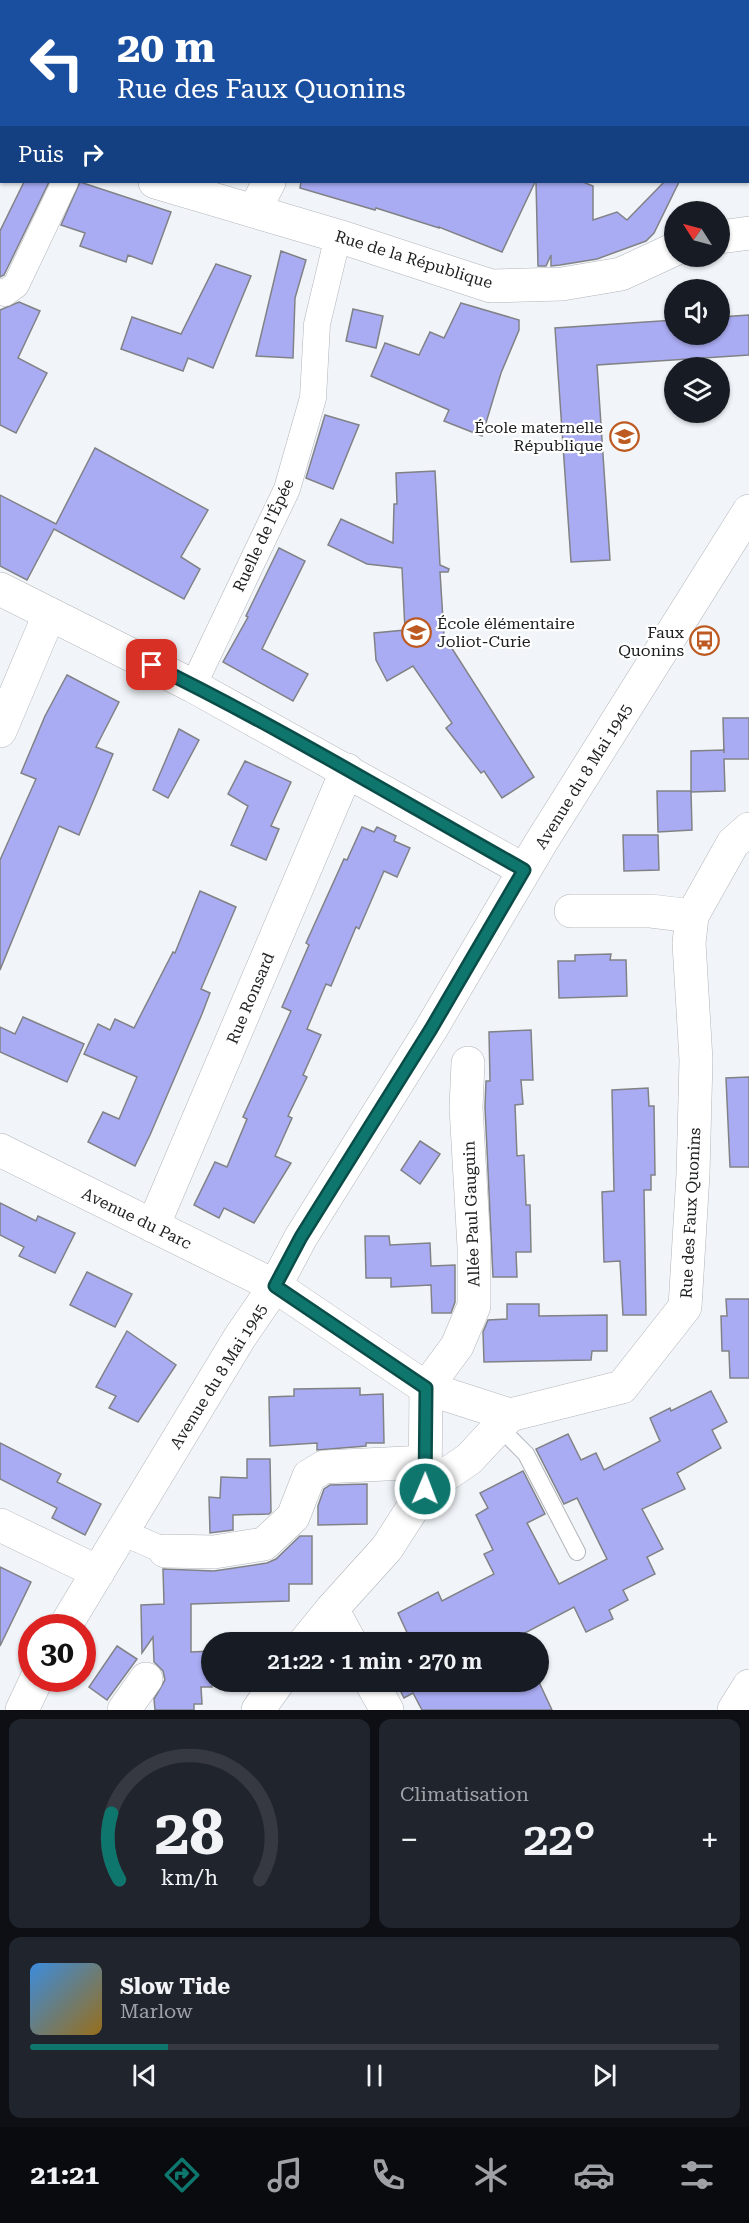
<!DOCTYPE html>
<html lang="fr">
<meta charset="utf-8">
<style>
:root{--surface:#171b24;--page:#20242c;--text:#f1f3f6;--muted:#9ea1a6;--line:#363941;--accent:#0f766e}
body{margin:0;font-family:"Roboto Serif",serif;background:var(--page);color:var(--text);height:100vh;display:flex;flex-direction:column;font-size:22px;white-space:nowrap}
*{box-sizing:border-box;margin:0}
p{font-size:20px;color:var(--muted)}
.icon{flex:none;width:33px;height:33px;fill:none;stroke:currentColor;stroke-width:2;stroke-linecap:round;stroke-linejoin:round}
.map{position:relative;height:1710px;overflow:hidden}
.drawer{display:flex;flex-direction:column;gap:9px;padding:9px;background:#0d0f14;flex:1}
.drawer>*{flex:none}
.top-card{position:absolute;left:0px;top:0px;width:750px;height:183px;box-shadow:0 2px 4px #0004;background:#1a4fa0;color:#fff;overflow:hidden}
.needle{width:39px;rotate:306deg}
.tools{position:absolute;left:664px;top:201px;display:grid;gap:12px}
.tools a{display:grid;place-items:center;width:66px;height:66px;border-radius:50%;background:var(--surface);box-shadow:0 2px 4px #0004;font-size:30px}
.speed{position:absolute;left:18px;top:1614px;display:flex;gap:12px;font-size:30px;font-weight:700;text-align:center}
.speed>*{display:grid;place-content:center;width:78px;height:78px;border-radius:50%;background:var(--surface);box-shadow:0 2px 4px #0004;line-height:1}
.speed .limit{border:9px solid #d22;background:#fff;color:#111}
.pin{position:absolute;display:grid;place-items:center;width:51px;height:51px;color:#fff;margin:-26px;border-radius:12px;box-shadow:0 3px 9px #0006}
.me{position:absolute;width:66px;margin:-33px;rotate:1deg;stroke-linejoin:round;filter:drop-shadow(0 0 4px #0008)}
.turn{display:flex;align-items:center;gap:21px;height:126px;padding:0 18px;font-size:27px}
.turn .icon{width:78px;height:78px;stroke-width:2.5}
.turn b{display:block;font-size:42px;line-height:51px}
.then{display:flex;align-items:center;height:57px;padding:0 18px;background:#0003;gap:12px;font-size:22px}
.big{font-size:45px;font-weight:600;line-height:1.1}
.drawer .tile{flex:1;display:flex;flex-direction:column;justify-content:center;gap:9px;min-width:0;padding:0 21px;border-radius:12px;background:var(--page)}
.drawer .dial{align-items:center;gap:0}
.dial svg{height:156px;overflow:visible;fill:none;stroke:var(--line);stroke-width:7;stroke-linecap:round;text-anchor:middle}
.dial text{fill:var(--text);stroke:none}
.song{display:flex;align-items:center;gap:18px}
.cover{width:72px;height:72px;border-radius:9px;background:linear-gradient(135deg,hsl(210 70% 55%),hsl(40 70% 35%))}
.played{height:6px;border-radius:3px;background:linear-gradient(90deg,var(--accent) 20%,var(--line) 20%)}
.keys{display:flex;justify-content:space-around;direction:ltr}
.heat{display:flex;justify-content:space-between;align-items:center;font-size:33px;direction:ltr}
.drawer .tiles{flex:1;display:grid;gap:9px;grid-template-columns:1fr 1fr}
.tile:last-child{grid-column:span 2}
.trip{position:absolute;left:201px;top:1632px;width:348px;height:60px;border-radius:30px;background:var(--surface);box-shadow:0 2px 4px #0004;font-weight:600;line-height:60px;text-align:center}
.dock{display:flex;height:96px;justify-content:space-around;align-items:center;background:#090b0e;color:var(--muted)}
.dock .icon{width:42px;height:42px}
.dock .on{color:var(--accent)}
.dock b{font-size:27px;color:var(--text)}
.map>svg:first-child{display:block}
.building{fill:#aaacf3;stroke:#818286;stroke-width:1.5}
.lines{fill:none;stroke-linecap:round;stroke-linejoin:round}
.service-casing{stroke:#b1b5b9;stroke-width:18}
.pedestrian-casing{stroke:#b1b5b9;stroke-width:27}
.minor-casing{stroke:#b1b5b9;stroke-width:34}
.tertiary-casing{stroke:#b1b5b9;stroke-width:34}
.trunk-casing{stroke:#b1b5b9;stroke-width:34}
.service{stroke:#fff;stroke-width:16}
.pedestrian{stroke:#fff;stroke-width:26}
.minor{stroke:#fff;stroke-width:33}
.tertiary{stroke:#fff;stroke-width:33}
.trunk{stroke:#fff;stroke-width:33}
.route-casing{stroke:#0a4d48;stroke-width:15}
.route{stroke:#0f766e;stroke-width:10}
.labels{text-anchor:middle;stroke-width:4.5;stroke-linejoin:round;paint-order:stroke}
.street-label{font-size:16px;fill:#1d1e1f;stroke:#fff}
.poi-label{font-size:16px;fill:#1d1e1f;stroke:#fff;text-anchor:end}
</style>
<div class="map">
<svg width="749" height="1710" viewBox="0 0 749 1710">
<rect width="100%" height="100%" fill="#f1f5f9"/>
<g class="building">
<polygon points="24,182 49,182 4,275 0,277 0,231"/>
<polygon points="80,182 171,212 152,264 128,255 126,262 80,246 85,233 61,225"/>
<polygon points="301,182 535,182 502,252 439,227 439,228 376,208 375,210 300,188"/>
<polygon points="536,182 583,182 593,186 593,220 617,212 627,220 664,182 679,182 654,233 646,241 597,259 560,265 551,266 551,255 546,266 538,266"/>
<polygon points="281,251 306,260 295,298 293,358 256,356"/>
<polygon points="216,264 251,276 213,368 188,358 183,371 121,349 132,317 181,334"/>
<polygon points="19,302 40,311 18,358 47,373 16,433 0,425 0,310"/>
<polygon points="461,303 519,320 519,330 501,373 482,436 444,421 449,410 371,376 385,343 419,355 430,332 444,338"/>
<polygon points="353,309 383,316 376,348 346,341"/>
<polygon points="749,315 749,355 597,365 610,560 571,562 555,328 675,320 675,334 720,334 720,317"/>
<polygon points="325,415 359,425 333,489 306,478"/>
<polygon points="95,448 208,510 181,557 200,569 184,599 54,529 27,580 0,566 0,495 56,524"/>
<polygon points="435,471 440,565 449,569 448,572 440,572 444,636 534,777 502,798 484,771 481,773 446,728 452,723 413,666 387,681 376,660 374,633 405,630 402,568 367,564 328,545 341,519 393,543 394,504 397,504 396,473"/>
<polygon points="279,548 305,561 262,649 308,674 293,701 223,662 248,617 246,616"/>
<polygon points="67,675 119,702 96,747 113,754 79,835 59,826 0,970 0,860 36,779 21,773 45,716"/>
<polygon points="723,718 749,718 749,759 724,759 725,791 691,792 691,751 724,750 724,753"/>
<polygon points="179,729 199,740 168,798 153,790"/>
<polygon points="245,761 291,782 271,826 279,829 266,860 231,845 248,806 228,794"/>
<polygon points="657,791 691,791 692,830 658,832"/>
<polygon points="362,827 374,832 377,827 396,836 394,841 410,848 397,877 384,871 359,929 356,927 331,986 326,984 307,1029 321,1035 303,1075 307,1077 288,1116 292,1118 275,1156 291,1163 254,1223 224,1208 219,1218 194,1205 215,1162 227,1167 247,1119 243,1117 291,1011 282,1007 309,945 306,943 344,859 347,860"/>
<polygon points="623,835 658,835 659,870 624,871"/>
<polygon points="200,891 236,907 201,989 210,993 202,1014 150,1135 135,1166 88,1142 103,1112 119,1119 137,1077 84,1054 98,1024 110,1030 115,1019 134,1028 173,952 175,953"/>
<polygon points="611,954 610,960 626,960 627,996 559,998 558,961 575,961 575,955"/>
<polygon points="23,1017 84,1044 67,1082 0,1052 0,1027 15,1034"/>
<polygon points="531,1030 533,1080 521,1080 523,1104 515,1105 517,1156 524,1155 526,1205 530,1205 531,1252 516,1252 517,1277 493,1277 485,1107 486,1081 490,1081 489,1032"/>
<polygon points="749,1077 749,1167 730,1167 726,1078"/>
<polygon points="648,1088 649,1106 654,1106 655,1175 651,1175 651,1190 644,1190 646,1315 623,1315 620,1261 604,1262 602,1192 614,1191 612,1090"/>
<polygon points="420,1141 440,1154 420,1184 401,1170"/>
<polygon points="0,1203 36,1221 38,1216 75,1233 55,1273 19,1256 24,1247 0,1235"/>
<polygon points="365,1236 389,1236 390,1245 430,1243 431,1266 455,1265 455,1302 451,1313 432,1313 431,1285 391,1287 391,1278 366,1278"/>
<polygon points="87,1272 132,1294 115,1327 70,1305"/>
<polygon points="726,1299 749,1299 749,1378 730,1378 729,1351 722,1351 721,1316 727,1316"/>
<polygon points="507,1304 539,1304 539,1316 607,1315 607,1351 592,1351 591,1360 484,1362 483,1332 488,1320 507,1319"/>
<polygon points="127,1331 176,1365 138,1422 109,1408 116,1396 96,1387"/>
<polygon points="360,1388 360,1395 383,1394 384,1443 366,1443 366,1446 317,1450 317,1443 270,1446 269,1397 294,1396 294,1389"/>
<polygon points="711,1391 727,1422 712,1430 721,1448 677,1473 685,1489 642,1509 663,1549 647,1557 655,1574 623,1590 628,1600 609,1610 613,1619 586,1632 574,1607 519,1636 522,1642 404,1642 410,1639 398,1613 438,1592 442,1601 494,1574 484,1554 493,1550 476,1515 488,1508 480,1493 523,1471 545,1514 527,1523 559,1584 607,1559 577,1498 564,1504 536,1449 568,1434 581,1460 596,1453 604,1470 660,1441 650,1418 670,1408 671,1411"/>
<polygon points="0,1443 61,1474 57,1482 101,1504 85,1535 52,1518 57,1508 0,1479"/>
<polygon points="247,1459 270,1459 271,1512 269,1514 233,1515 233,1530 210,1533 209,1497 220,1498 221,1477 247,1478"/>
<polygon points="367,1484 367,1524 318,1525 318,1506 324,1489 330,1485"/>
<polygon points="300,1536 312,1536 312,1584 289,1584 289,1601 191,1604 191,1652 212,1651 212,1687 201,1687 202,1704 194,1704 194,1710 155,1710 154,1699 165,1680 163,1671 154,1662 153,1637 142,1653 141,1605 164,1604 163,1569 214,1571 267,1563 276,1559"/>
<polygon points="0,1567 31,1582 0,1646"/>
<polygon points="117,1646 137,1659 107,1700 89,1687"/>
<polygon points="538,1680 552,1710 422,1710 413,1693 404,1698 396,1682 538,1682"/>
</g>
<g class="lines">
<defs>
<g id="service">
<polyline points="376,2 377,0"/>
<polyline points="499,1427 526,1454 577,1552"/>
</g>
<g id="pedestrian">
<polyline points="0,292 5,293 16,285 65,182"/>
<polyline points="193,686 287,489 313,398 317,324 338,236"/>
<polyline points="122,1532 165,1551"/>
</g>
<g id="minor">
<polyline points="52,2 52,0"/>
<polyline points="0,115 2,112"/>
<polyline points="254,211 269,182"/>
<polyline points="0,589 193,686 524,870"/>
<polyline points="0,731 49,615"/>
<polyline points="571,911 651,911 692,916"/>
<polyline points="153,1226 347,770"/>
<polyline points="275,1286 426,1388 510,1415 622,1387 685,1307 693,1174 696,1060 689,943 692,916 733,843 749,829"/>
<polyline points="425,1489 426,1388 457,1346 474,1306 474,1247 466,1107 468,1063"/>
<polyline points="0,1525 98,1572"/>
<polyline points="165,1551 214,1552 264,1544 293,1517 309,1476 324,1467 426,1462"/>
<polyline points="332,1609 350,1642"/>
<polyline points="305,1642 332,1609 387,1548 425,1489 469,1459 510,1415"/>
<polyline points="371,1682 387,1710"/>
<polyline points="124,1710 146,1679"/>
<polyline points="258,1710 278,1682"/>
</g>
<g id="tertiary">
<polyline points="0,136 2,136"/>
<polyline points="155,182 338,236 491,286 562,284 621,274 675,249"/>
<polyline points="720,237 749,233"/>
<polyline points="0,1150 275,1286"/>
<polyline points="64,1628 240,1337 275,1286 301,1237 431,1029 540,844 749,511"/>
<polyline points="22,1710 37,1678"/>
</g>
<polyline id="trunk" points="734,1710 749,1686"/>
</defs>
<use href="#service" class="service-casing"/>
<use href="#pedestrian" class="pedestrian-casing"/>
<use href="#minor" class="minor-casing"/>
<use href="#tertiary" class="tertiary-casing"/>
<use href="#trunk" class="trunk-casing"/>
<use href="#service" class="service"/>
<use href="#pedestrian" class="pedestrian"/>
<use href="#minor" class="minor"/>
<use href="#tertiary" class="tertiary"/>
<use href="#trunk" class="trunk"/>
</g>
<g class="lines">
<defs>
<path id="route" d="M152,665C279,727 401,801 524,870L431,1029L301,1237L275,1286L426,1388L425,1489"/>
</defs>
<use href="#route" class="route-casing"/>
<use href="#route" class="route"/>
</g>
<defs>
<symbol id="school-ring" viewBox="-11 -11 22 22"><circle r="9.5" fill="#fff" stroke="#bd5a22" stroke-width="1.5"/><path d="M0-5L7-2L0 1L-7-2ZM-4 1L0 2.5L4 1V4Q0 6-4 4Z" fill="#bd5a22"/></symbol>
<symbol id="bus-ring" viewBox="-11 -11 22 22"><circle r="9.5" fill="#fff" stroke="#bd5a22" stroke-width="1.5"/><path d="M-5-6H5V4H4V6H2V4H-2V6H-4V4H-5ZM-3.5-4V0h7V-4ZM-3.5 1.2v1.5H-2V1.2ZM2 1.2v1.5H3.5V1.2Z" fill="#bd5a22"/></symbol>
</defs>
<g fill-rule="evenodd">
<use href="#school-ring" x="608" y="420" width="33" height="33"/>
<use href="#school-ring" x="400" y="616" width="33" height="33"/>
<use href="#bus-ring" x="688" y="624" width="33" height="33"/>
</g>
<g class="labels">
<g class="street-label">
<text transform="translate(414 259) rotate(17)" y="6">Rue de la République</text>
<text transform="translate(263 535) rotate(-65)" y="6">Ruelle de l'Épée</text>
<text transform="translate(583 776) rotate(-58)" y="6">Avenue du 8 Mai 1945</text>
<text transform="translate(250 998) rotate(-67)" y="6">Rue Ronsard</text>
<text transform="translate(690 1213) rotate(-87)" y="6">Rue des Faux Quonins</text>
<text transform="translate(471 1214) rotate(-92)" y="6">Allée Paul Gauguin</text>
<text transform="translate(137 1218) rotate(26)" y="6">Avenue du Parc</text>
<text transform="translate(218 1376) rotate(-58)" y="6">Avenue du 8 Mai 1945</text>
</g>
<g class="poi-label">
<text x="603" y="433">École maternelle<tspan x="603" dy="18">République</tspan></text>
<text x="437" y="629" text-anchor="start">École élémentaire<tspan x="437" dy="18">Joliot-Curie</tspan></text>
<text x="684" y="638">Faux<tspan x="684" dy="18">Quonins</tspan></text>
</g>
</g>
</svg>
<div class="tools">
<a><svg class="needle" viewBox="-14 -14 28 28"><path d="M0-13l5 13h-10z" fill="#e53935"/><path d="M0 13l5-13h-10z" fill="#9ea1a6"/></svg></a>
<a><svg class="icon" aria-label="sound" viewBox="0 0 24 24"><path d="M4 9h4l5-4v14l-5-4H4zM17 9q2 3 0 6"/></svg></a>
<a><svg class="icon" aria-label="layers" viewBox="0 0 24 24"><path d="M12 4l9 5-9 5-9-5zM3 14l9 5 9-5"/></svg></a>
</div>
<div class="speed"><div class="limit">30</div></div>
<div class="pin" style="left:152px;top:665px;background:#d93025"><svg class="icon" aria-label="arrive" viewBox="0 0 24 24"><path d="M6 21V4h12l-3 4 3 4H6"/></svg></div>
<svg class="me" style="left:425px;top:1489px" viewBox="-20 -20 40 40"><circle r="17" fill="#0f766e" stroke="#fff" stroke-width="3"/><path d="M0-11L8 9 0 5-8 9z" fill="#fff"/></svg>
<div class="trip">21:22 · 1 min · 270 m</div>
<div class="top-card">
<div class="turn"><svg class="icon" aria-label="left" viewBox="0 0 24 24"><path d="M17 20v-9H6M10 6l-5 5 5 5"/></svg><div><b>20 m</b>Rue des Faux Quonins</div></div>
<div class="then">Puis<svg class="icon" aria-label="right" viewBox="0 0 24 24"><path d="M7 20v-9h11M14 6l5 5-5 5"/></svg></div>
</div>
</div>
<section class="drawer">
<div class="tiles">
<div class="tile dial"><svg viewBox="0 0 100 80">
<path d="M14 69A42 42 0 1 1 86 69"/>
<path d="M14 69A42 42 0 0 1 10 35" stroke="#0f766e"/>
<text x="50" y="56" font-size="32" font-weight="700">28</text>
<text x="50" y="72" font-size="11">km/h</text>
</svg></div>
<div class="tile"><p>Climatisation</p>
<div class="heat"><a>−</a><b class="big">22°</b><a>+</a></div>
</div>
<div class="tile">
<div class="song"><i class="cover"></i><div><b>Slow Tide</b><p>Marlow</p></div></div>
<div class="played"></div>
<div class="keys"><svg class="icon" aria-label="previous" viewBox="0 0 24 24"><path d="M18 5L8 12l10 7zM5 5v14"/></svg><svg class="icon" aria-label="pause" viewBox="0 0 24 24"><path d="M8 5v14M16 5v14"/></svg><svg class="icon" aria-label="next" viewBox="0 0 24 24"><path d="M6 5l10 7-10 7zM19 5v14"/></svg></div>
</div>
</div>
</section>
<nav class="dock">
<b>21:21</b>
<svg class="icon on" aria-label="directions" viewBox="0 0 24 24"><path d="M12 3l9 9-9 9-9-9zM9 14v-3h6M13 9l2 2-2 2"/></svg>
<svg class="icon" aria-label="music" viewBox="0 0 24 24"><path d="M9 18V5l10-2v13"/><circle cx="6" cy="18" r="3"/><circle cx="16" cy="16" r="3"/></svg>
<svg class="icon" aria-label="phone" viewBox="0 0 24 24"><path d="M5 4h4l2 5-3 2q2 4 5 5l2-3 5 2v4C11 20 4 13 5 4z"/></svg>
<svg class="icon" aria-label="climate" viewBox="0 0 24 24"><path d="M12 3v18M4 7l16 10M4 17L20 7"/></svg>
<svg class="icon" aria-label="car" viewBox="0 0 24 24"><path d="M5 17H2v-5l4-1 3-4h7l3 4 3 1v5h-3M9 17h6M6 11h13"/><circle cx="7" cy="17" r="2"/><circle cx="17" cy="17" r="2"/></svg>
<svg class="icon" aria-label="filters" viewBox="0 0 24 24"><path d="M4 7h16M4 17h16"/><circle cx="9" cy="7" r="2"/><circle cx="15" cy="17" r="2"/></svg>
</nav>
